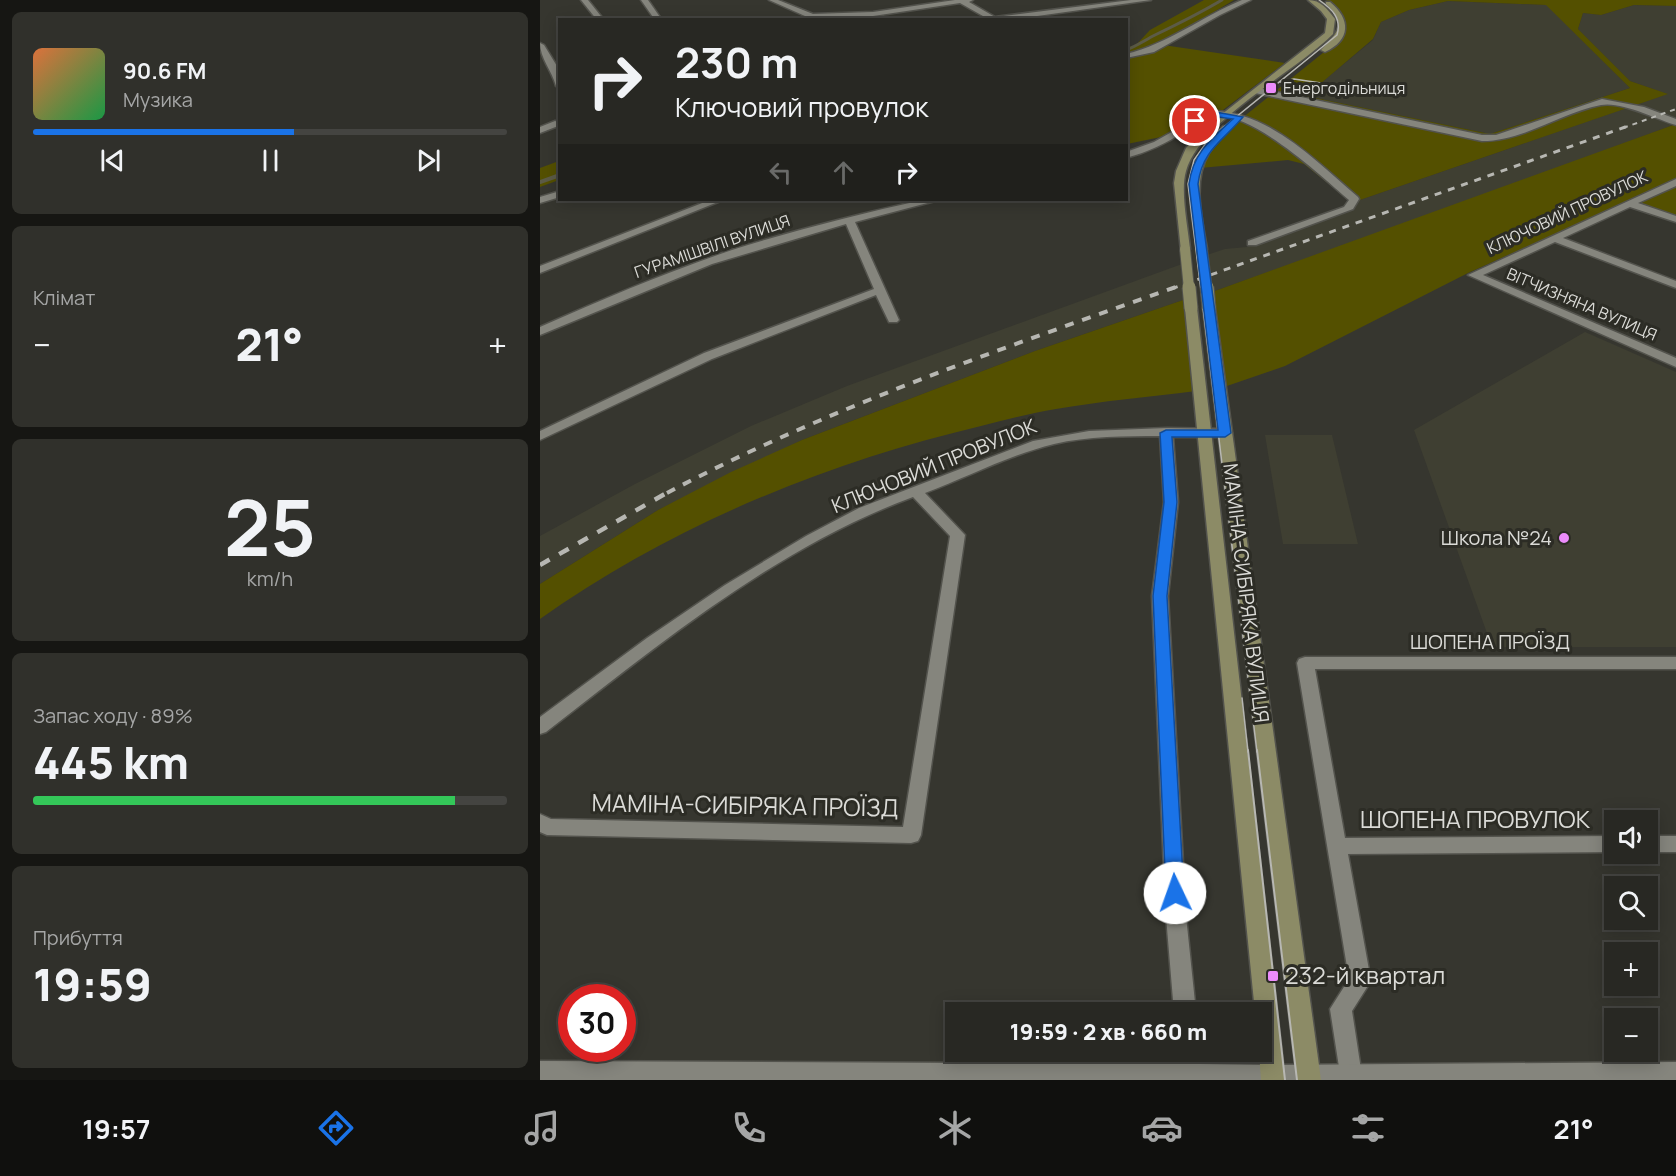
<!DOCTYPE html>
<html lang="uk">
<meta charset="utf-8">
<style>
:root{--surface:#282823;--page:#30302b;--text:#f1f3f6;--muted:#a5a6a6;--line:#444441;--accent:#1a73e8}
body{margin:0;font-family:Manrope,sans-serif;background:var(--page);color:var(--text);height:100vh;display:flex;flex-direction:column;font-size:22px;white-space:nowrap}
*{box-sizing:border-box;margin:0}
p{font-size:20px;color:var(--muted)}
.icon{flex:none;width:33px;height:33px;fill:none;stroke:currentColor;stroke-width:2;stroke-linecap:round;stroke-linejoin:round}
.map{position:relative;flex:1;overflow:hidden}
.side{display:flex;flex-direction:column;gap:12px;padding:12px;background:#161613;width:540px}
.side>*{flex:none}
.top-card{position:absolute;left:18px;top:18px;width:570px;height:183px;border-radius:0px;box-shadow:0 3px 15px #0003,0 0 0 2px var(--line);background:#282823;color:var(--text);overflow:hidden}
.tools{position:absolute;left:1064px;top:810px;display:grid;gap:12px}
.tools a{display:grid;place-items:center;width:54px;height:54px;border-radius:0px;background:var(--surface);box-shadow:0 3px 15px #0003,0 0 0 2px var(--line);font-size:30px}
.speed{position:absolute;left:18px;top:984px;display:flex;gap:12px;font-size:30px;font-weight:700;text-align:center}
.speed>*{display:grid;place-content:center;width:78px;height:78px;border-radius:50%;background:var(--surface);box-shadow:0 3px 15px #0003,0 0 0 2px var(--line);line-height:1}
.speed .limit{border:9px solid #d22;background:#fff;color:#111}
.pin{position:absolute;display:grid;place-items:center;width:51px;height:51px;color:#fff;margin:-26px;border:3px solid #fff;border-radius:50%;box-shadow:0 2px 6px #0007}
.me{position:absolute;width:66px;margin:-33px;rotate:357deg;stroke-linejoin:round;filter:drop-shadow(0 0 4px #0008)}
.turn{display:flex;align-items:center;gap:21px;height:126px;padding:0 18px;font-size:27px}
.turn .icon{width:78px;height:78px;stroke-width:2.5}
.turn b{display:block;font-size:42px;line-height:51px}
.lanes{display:flex;align-items:center;height:57px;padding:0 18px;background:#0003;justify-content:center;gap:30px;direction:ltr}
.lanes .off{opacity:.35}
.big{font-size:45px;font-weight:800;line-height:1.1}
.side .card{flex:1;display:flex;flex-direction:column;justify-content:center;gap:9px;min-width:0;padding:0 21px;border-radius:9px;background:var(--page)}
.side .dial{align-items:center;gap:0}
.dial b{font-size:78px;line-height:1}
.song{display:flex;align-items:center;gap:18px}
.cover{width:72px;height:72px;border-radius:9px;background:linear-gradient(135deg,hsl(20 70% 55%),hsl(140 70% 35%))}
.played{height:6px;border-radius:3px;background:linear-gradient(90deg,var(--accent) 55%,var(--line) 55%)}
.keys{display:flex;justify-content:space-around;direction:ltr}
.heat{display:flex;justify-content:space-between;align-items:center;font-size:33px;direction:ltr}
.charge{height:9px;border-radius:4px;background:linear-gradient(90deg,#34c759 89%,var(--line) 0)}
.trip{position:absolute;left:405px;top:1002px;width:327px;height:60px;border-radius:0px;background:var(--surface);box-shadow:0 3px 15px #0003,0 0 0 2px var(--line);font-weight:800;line-height:60px;text-align:center}
.dock{display:flex;height:96px;justify-content:space-around;align-items:center;background:#10100e;color:var(--muted)}
.dock .icon{width:42px;height:42px}
.dock .on{color:var(--accent)}
.dock b{font-size:27px;color:var(--text)}
main{display:flex;flex:1;min-height:0}
.map>svg:first-child{display:block}
.built{fill:#3f3f32}
.green{fill:#545000;fill-rule:evenodd}
.lines{fill:none;stroke-linecap:round;stroke-linejoin:round}
.stream-far1{stroke:#5c5b47;stroke-width:3}
.stream{stroke:#5c5b47;stroke-width:4}
.minor-casing{stroke:#53534d;stroke-width:3}
.tertiary-casing{stroke:#53534d;stroke-width:3}
.secondary-casing{stroke:#53534d;stroke-width:3}
.minor{fill:#85857d;fill-rule:evenodd}
.tertiary{fill:#85857d;fill-rule:evenodd}
.secondary{fill:#8c8b66;fill-rule:evenodd}
.tram-far1{stroke:#b7b7b2;stroke-width:1.5}
.tram{stroke:#b7b7b2;stroke-width:2}
.rail-far3{stroke:#b7b7b2;stroke-width:2;stroke-dasharray:5 5;stroke-linecap:butt}
.rail-far2{stroke:#b7b7b2;stroke-width:3;stroke-dasharray:7 7;stroke-linecap:butt}
.rail-far1{stroke:#b7b7b2;stroke-width:4;stroke-dasharray:9 9;stroke-linecap:butt}
.rail{stroke:#b7b7b2;stroke-width:4.5;stroke-dasharray:11 11;stroke-linecap:butt}
.secondary-bridge-far1-casing{stroke:#53534d;stroke-width:12;stroke-linecap:butt}
.secondary-bridge-casing{stroke:#53534d;stroke-width:15;stroke-linecap:butt}
.secondary-bridge-far1{stroke:#8c8b66;stroke-width:10}
.secondary-bridge{stroke:#8c8b66;stroke-width:13}
.route{fill:#1a73e8;stroke:#114b97;stroke-width:1.5}
.poi-dot{fill:#ec8cfb;stroke:#2c2c25;stroke-width:2}
.labels{text-anchor:middle;stroke-width:6;stroke-linejoin:round;paint-order:stroke}
.far-poi-label{font-size:16px;fill:#dbdbd7;stroke:#2c2c25;text-anchor:start}
.far-street-label{font-size:16px;fill:#dbdbd7;stroke:#2c2c25}
.street-label{font-size:20px;fill:#dbdbd7;stroke:#2c2c25}
.poi-label{font-size:20px;fill:#dbdbd7;stroke:#2c2c25;text-anchor:end}
.near-street-label{font-size:24px;fill:#dbdbd7;stroke:#2c2c25}
.near-poi-label{font-size:24px;fill:#dbdbd7;stroke:#2c2c25;text-anchor:start}
</style>
<main>
<section class="side">
<div class="card">
<div class="song"><i class="cover"></i><div><b>90.6 FM</b><p>Музика</p></div></div>
<div class="played"></div>
<div class="keys"><svg class="icon" aria-label="previous" viewBox="0 0 24 24"><path d="M18 5L8 12l10 7zM5 5v14"/></svg><svg class="icon" aria-label="pause" viewBox="0 0 24 24"><path d="M8 5v14M16 5v14"/></svg><svg class="icon" aria-label="next" viewBox="0 0 24 24"><path d="M6 5l10 7-10 7zM19 5v14"/></svg></div>
</div>
<div class="card"><p>Клімат</p>
<div class="heat"><a>−</a><b class="big">21°</b><a>+</a></div>
</div>
<div class="card dial"><b>25</b><p>km/h</p></div>
<div class="card"><p>Запас ходу · 89%</p><b class="big">445 km</b><div class="charge"></div></div>
<div class="card"><p>Прибуття</p><b class="big">19:59</b></div>
</section>
<div class="map">
<svg width="1136" height="1080" viewBox="0 0 1136 1080">
<rect width="100%" height="100%" fill="#36362f"/>
<g class="built">
<polygon points="908,1 1007,5 1090,88 950,134 765,96 833,40 841,22 869,10"/>
<polygon points="1094,5 1136,6 1136,124 931,200 672,292 667,255 685,249 707,247 811,210 817,201 1127,94 1090,81 1038,29 1043,13 1061,15"/>
<polygon points="642,264 646,299 495,351 262,440 118,510 0,584 0,536 95,484 211,426 307,386"/>
<polygon points="1045,332 1136,372 1136,647 952,647 874,430"/>
<polygon points="725,435 792,435 818,544 743,544"/>
</g>
<g class="green">
<path d="M664,0H694C661,19 625,45 587,53L586,48L596,45L610,30Z"/>
<path d="M786,0H1136V6L1094,5L1061,15L1043,13L1038,29L1090,81L1128,94L817,201L799,192L764,164L748,160L660,168L669,151L686,131L804,36C811,19 800,8 786,0ZM908,1L1006,5L1090,88L950,134L766,96L833,39L841,22L869,10Z"/>
<polygon points="623,45 745,63 679,113 660,116 621,137 587,144 586,57 602,55"/>
<polygon points="1136,124 1136,217 1089,201 928,273 745,366 684,387 672,292"/>
<polygon points="19,161 19,180 0,187 0,168"/>
<path d="M646,299L656,391C609,397 562,401 516,409C491,413 466,420 441,426C285,463 131,526 0,619V584L118,510L191,472L262,440L495,351Z"/>
</g>
<g class="lines">
<path class="stream-far1" d="M586,50C597,46 605,40 615,35C638,24 660,13 682,0"/>
<polyline class="stream" points="0,182 20,175"/>
<defs>
<g id="minor">
<polygon points="41,0 48,0 64,20 57,20"/>
<polygon points="101,0 108,0 122,20 115,20"/>
<polygon points="229,0 238,0 273,14 333,12 415,0 433,0 429,2 455,17 591,0 611,0 468,20 450,20 420,3 333,16 274,20"/>
<path d="M702,0H711L680,15L614,52L586,58V54C628,44 663,16 702,0Z"/>
<path d="M0,43L4,45L20,71V88L16,86C12,71 0,58 0,43Z"/>
<path d="M718,88L942,135H956L1062,99L1104,107L1136,119V125C1116,119 1081,101 1061,105C1020,113 984,141 942,141L715,93L714,91Z"/>
<path d="M669,111C727,109 777,162 818,197L819,199L813,209L716,245H708V241L804,207L809,200C781,176 707,106 669,117C661,119 653,127 645,131C627,143 608,152 586,158V152L614,142Z"/>
<polygon points="15,121 18,122 18,126 0,133 0,127"/>
<polygon points="1136,179 1136,186 1098,203 1136,216 1136,222 1090,207 1023,238 1136,281 1136,288 1015,242 943,275 1136,358 1136,367 928,275"/>
<polygon points="20,191 20,197 0,203 0,197"/>
<polygon points="170,200 183,200 0,273 0,266"/>
<path d="M383,200H399L315,222L359,320L357,322H349L336,295L172,359L0,440V431L164,353L334,289L306,224L172,264L0,335V327C63,299 127,272 192,250C255,230 319,214 383,200Z"/>
<path d="M627,428L685,429L692,433L685,437H633L638,502L628,596L646,916L656,1012H634L626,916L612,596L624,502L620,436C585,436 548,436 514,444C469,455 428,477 385,493L425,535L381,835L378,841L371,843L7,835L0,832V814L11,819L363,827L410,536L373,497C237,547 120,644 6,732L0,734V717L107,638L185,585L266,536L319,508L493,441L549,431Z"/>
<polygon points="765,657 1136,657 1136,669 775,669 805,838 1074,836 1074,852 808,854 831,981 812,1011 822,1076 821,1080 801,1080 790,1009 809,979 757,663 759,659"/>
<rect x="1107" y="836" width="29" height="16"/>
<polygon points="638,1052 660,1052 661,1064 733,1065 741,1068 744,1076 743,1080 0,1080 0,1061 639,1064"/>
</g>
<polygon id="tertiary" points="1136,1062 1136,1080 723,1080 722,1076 725,1068 733,1065"/>
<g id="secondary">
<path d="M768,0C781,0 787,9 795,19L793,34C755,72 660,121 646,171C640,191 648,227 650,249L649,251H641L634,183L636,171L646,148L667,126L785,33L787,19L781,11Z"/>
<path d="M786,2H790C811,19 811,40 785,52L781,50C798,32 808,24 786,4Z"/>
<path d="M683,126L690,128C683,136 675,143 669,153C652,181 662,219 667,249L662,252L657,249C649,195 640,167 683,126Z"/>
<polygon points="651,305 657,308 745,1080 721,1080 719,1052 722,1052 722,1012 715,1012 645,308"/>
<polygon points="669,305 675,308 781,1080 757,1080 663,308"/>
</g>
</defs>
<use href="#minor" class="minor-casing"/>
<use href="#tertiary" class="tertiary-casing"/>
<use href="#secondary" class="secondary-casing"/>
<use href="#minor" class="minor"/>
<use href="#tertiary" class="tertiary"/>
<use href="#secondary" class="secondary"/>
<g class="tram-far1">
<polyline points="740,82 754,79 781,83"/>
<polyline points="702,698 708,752"/>
<path d="M717,752L648,184L654,160L669,139L797,35C802,18 792,9 779,0"/>
</g>
<g class="tram">
<polyline points="708,750 745,1080"/>
<polyline points="717,750 757,1080"/>
</g>
<polyline class="rail-far3" points="1083,128 1136,109"/>
<polyline class="rail-far2" points="631,289 1088,126"/>
<path class="rail-far1" d="M127,493C289,407 464,348 636,287"/>
<polyline class="rail" points="0,565 130,491"/>
<defs>
<g id="secondary-bridge-far1">
<polyline points="645,249 649,289"/>
<polyline points="662,249 667,289"/>
</g>
<g id="secondary-bridge">
<polyline points="649,287 651,308"/>
<polyline points="667,287 669,308"/>
</g>
</defs>
<use href="#secondary-bridge-far1" class="secondary-bridge-far1-casing"/>
<use href="#secondary-bridge" class="secondary-bridge-casing"/>
<use href="#secondary-bridge-far1" class="secondary-bridge-far1"/>
<use href="#secondary-bridge" class="secondary-bridge"/>
</g>
<path class="route" d="M670,111L703,117C683,141 662,150 658,184L691,433L685,437H632L637,502L627,596L644,893L641,899L635,901L628,899L626,893L613,596L624,502L620,433L626,430H678L649,184C653,153 671,139 693,119L671,116L658,123L651,121Z"/>
<g class="poi-dot">
<rect x="725" y="82" width="12" height="12" rx="3"/>
<circle cx="1024" cy="538" r="6"/>
<rect x="727" y="970" width="12" height="12" rx="3"/>
</g>
<g class="labels">
<g class="far-poi-label">
<text x="743" y="94">Енергодільниця</text>
</g>
<g class="far-street-label">
<text transform="translate(1027 212) rotate(-25)" y="6">КЛЮЧОВИЙ ПРОВУЛОК</text>
<text transform="translate(172 246) rotate(-19)" y="6">ГУРАМІШВІЛІ ВУЛИЦЯ</text>
<text transform="translate(1042 304) rotate(23)" y="6">ВІТЧИЗНЯНА ВУЛИЦЯ</text>
</g>
<g class="street-label">
<text transform="translate(394 466) rotate(-22)" y="7">КЛЮЧОВИЙ ПРОВУЛОК</text>
<text transform="translate(706 593) rotate(83)" y="7">МАМІНА-СИБІРЯКА ВУЛИЦЯ</text>
<text x="950" y="649">ШОПЕНА ПРОЇЗД</text>
</g>
<g class="poi-label">
<text x="1012" y="545">Школа №24</text>
</g>
<g class="near-street-label">
<text transform="translate(205 806) rotate(1)" y="8">МАМІНА-СИБІРЯКА ПРОЇЗД</text>
<text x="935" y="828">ШОПЕНА ПРОВУЛОК</text>
</g>
<g class="near-poi-label">
<text x="745" y="984">232-й квартал</text>
</g>
</g>
</svg>
<div class="tools">
<a><svg class="icon" aria-label="sound" viewBox="0 0 24 24"><path d="M4 9h4l5-4v14l-5-4H4zM17 9q2 3 0 6"/></svg></a>
<a><svg class="icon" aria-label="search" viewBox="0 0 24 24"><circle cx="10" cy="10" r="6"/><path d="M15 15l6 6"/></svg></a>
<a>+</a>
<a>−</a>
</div>
<div class="speed"><div class="limit">30</div></div>
<div class="pin" style="left:655px;top:121px;background:#d93025"><svg class="icon" aria-label="arrive" viewBox="0 0 24 24"><path d="M6 21V4h12l-3 4 3 4H6"/></svg></div>
<svg class="me" style="left:635px;top:893px" viewBox="-20 -20 40 40"><circle r="19" fill="#fff"/><path d="M0-13L10 11 0 6-10 11z" fill="#1a73e8"/></svg>
<div class="trip">19:59 · 2 хв · 660 m</div>
<div class="top-card">
<div class="turn"><svg class="icon" aria-label="right" viewBox="0 0 24 24"><path d="M7 20v-9h11M14 6l5 5-5 5"/></svg><div><b>230 m</b>Ключовий провулок</div></div>
<div class="lanes"><svg class="icon off" aria-label="left" viewBox="0 0 24 24"><path d="M17 20v-9H6M10 6l-5 5 5 5"/></svg><svg class="icon off" aria-label="ahead" viewBox="0 0 24 24"><path d="M12 20V5M6 11l6-6 6 6"/></svg><svg class="icon" aria-label="right" viewBox="0 0 24 24"><path d="M7 20v-9h11M14 6l5 5-5 5"/></svg></div>
</div>
</div>
</main>
<nav class="dock">
<b>19:57</b>
<svg class="icon on" aria-label="directions" viewBox="0 0 24 24"><path d="M12 3l9 9-9 9-9-9zM9 14v-3h6M13 9l2 2-2 2"/></svg>
<svg class="icon" aria-label="music" viewBox="0 0 24 24"><path d="M9 18V5l10-2v13"/><circle cx="6" cy="18" r="3"/><circle cx="16" cy="16" r="3"/></svg>
<svg class="icon" aria-label="phone" viewBox="0 0 24 24"><path d="M5 4h4l2 5-3 2q2 4 5 5l2-3 5 2v4C11 20 4 13 5 4z"/></svg>
<svg class="icon" aria-label="climate" viewBox="0 0 24 24"><path d="M12 3v18M4 7l16 10M4 17L20 7"/></svg>
<svg class="icon" aria-label="car" viewBox="0 0 24 24"><path d="M5 17H2v-5l4-1 3-4h7l3 4 3 1v5h-3M9 17h6M6 11h13"/><circle cx="7" cy="17" r="2"/><circle cx="17" cy="17" r="2"/></svg>
<svg class="icon" aria-label="filters" viewBox="0 0 24 24"><path d="M4 7h16M4 17h16"/><circle cx="9" cy="7" r="2"/><circle cx="15" cy="17" r="2"/></svg>
<b>21°</b>
</nav>
